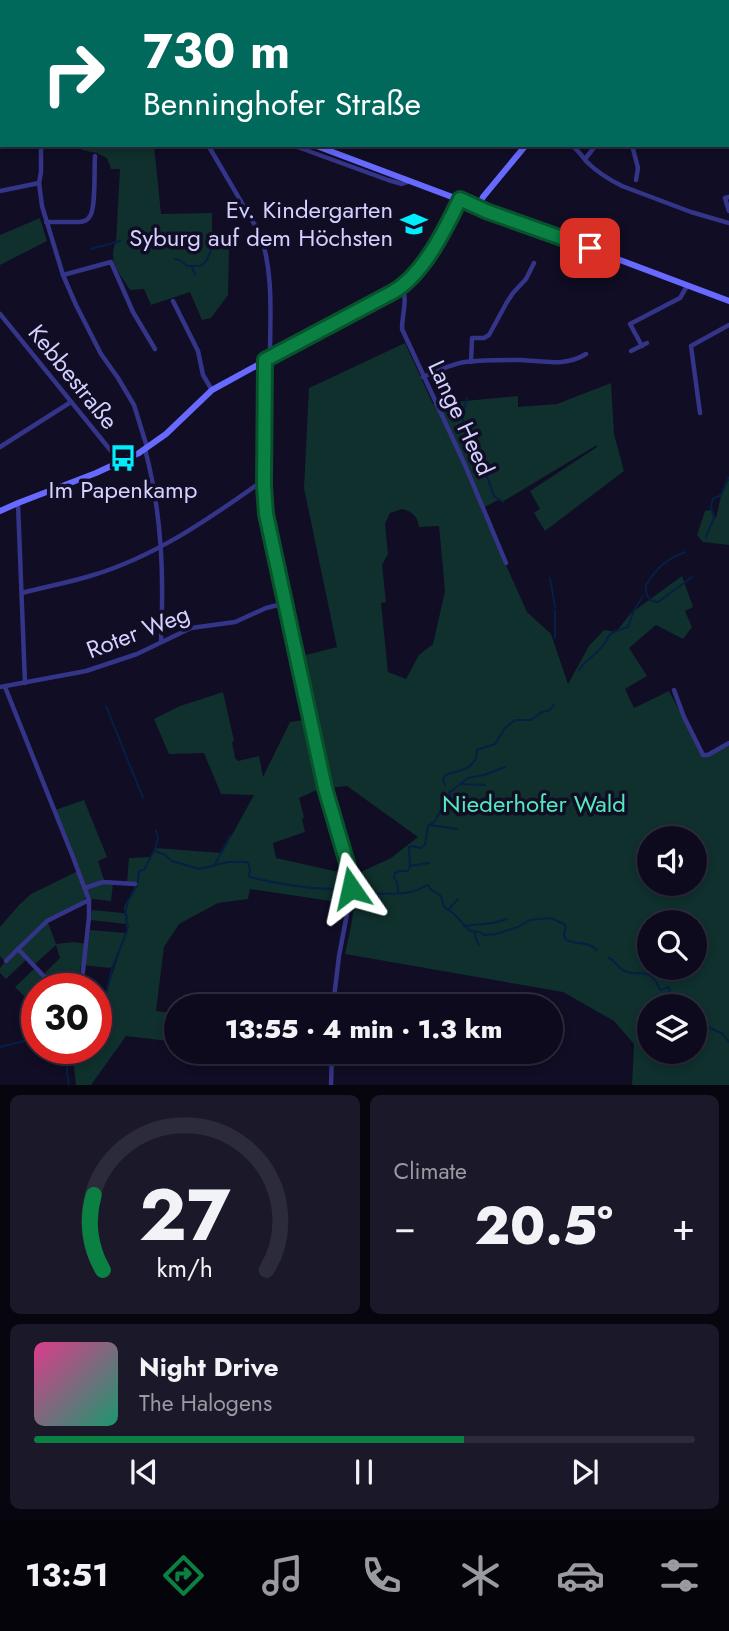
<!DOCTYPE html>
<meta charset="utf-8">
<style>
:root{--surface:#0c0a1c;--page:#1a1829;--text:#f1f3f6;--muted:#9a9aa3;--line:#2c2b3b;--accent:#0b8043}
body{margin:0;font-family:Jost,sans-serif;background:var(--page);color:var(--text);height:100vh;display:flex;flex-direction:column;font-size:26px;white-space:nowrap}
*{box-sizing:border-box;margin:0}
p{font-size:23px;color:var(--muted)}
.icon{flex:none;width:38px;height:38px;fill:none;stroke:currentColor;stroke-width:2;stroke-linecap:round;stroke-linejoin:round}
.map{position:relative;height:1085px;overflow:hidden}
.panel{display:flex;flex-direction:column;gap:10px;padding:10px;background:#07060f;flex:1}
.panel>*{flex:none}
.guide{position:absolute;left:0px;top:0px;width:730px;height:147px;box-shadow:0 4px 10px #0003,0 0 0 2px var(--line);background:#00695c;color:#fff;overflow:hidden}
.buttons{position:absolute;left:637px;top:826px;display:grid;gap:14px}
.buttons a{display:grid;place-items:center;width:70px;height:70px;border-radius:50%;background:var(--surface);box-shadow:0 4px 10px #0003,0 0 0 2px var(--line);font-size:35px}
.speed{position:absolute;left:21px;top:973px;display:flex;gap:14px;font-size:35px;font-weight:700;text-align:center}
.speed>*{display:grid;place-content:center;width:91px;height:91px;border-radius:50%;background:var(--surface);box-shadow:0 4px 10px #0003,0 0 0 2px var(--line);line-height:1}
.speed .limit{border:10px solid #d22;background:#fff;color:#111}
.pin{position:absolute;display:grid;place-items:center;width:60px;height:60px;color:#fff;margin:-30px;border-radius:14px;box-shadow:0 4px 10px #0006}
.me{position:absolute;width:77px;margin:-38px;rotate:349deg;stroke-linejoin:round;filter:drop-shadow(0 0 5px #0008)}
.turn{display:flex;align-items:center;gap:24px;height:147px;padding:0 28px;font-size:32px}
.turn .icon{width:91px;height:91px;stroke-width:2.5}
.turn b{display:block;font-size:49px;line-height:60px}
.big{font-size:52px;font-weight:800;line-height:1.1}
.panel .card{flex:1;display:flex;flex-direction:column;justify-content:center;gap:10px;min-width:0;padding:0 24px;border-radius:10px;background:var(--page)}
.panel .dial{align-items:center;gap:0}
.dial svg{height:182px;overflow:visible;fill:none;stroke:var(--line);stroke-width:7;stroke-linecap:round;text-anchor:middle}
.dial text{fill:var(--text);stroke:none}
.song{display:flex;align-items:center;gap:21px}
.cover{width:84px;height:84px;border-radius:10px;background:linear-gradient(135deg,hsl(330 70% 55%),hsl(160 70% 35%))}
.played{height:7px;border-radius:4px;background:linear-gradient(90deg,var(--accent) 65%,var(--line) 65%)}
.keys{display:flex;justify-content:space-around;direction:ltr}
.heat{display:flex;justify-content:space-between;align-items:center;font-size:38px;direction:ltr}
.panel .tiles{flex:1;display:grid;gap:10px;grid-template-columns:1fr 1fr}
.card:last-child{grid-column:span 2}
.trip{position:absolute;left:164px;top:994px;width:399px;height:70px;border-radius:35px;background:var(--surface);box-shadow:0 4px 10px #0003,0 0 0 2px var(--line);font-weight:800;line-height:70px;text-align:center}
.tab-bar{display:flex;height:112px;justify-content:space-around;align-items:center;background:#05040b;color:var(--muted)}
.tab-bar .icon{width:49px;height:49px}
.tab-bar .active{color:var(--accent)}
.tab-bar b{font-size:32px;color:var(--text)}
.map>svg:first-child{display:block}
.green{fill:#0f302d;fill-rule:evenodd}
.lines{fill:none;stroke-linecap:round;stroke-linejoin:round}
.stream{stroke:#061f45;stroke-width:2}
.minor{stroke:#343488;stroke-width:4.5}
.secondary{stroke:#686aff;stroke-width:6}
.route-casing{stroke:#07532c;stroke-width:18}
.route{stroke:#0b8043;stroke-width:12}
.labels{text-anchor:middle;stroke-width:7;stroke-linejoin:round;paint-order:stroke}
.poi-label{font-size:24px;fill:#d4d1ff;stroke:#100d25;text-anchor:end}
.street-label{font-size:24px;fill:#d4d1ff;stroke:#100d25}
.park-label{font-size:24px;fill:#54e8bd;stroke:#100d25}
</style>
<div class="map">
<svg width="729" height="1085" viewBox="0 0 729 1085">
<rect width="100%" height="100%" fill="#100d25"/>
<g class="green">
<path d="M80,145H154L161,214L212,213V246L229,249L228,295L211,318L202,320L190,292L151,305L144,289L130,290C120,274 107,260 116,242L120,169H111L107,158L97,153L82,150Z"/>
<polygon points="40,218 47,241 0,265 0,235"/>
<path d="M405,343L433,404L518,396V407L557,404L611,383L614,434L624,471L545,531L534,513L540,509L530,491L597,447V445L502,502L498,500L481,509L527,612L551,634L568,684L589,646L604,630L616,632L631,613L682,576L693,607L685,611L692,627L683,639L656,625L629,648L647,676L625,689L634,708L669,691L703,755L729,741V1085H632L634,1044L614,1021L563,992L345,954C351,927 357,902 354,875L391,858L418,837L347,786L319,789L299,798L304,817L302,819L305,832L273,843L276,858L343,873L344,903L250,889L248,899L218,903L179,924L164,947L156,1011L173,1013L172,1030L168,1041L126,1036L91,1085H76L72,1049L96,1048V1022L120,951L111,968L81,965L78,989H37V1009L15,987L35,968L43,975L60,958L56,945L35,964L28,958L6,979L0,973V968L5,962L0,956V927L19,905L31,894L80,870L55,810L84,800L107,857L98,861L104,880L113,884L111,901L85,898L83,902L47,920L56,944L73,942L88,944L90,930L126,933L127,929L126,924L91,920L92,910L123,913L125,914L124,907L137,883L127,882L129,858L150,857L155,848L222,853L254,795L221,794L204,753L169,754L154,719L180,706L223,692L234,741L232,742L235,758L238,761L259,756L263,777L290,722L311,719L298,657L337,647L304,488L309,388ZM402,509C412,511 418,517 419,527L439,526L445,591L433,644L419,655L406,679L388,672L381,603L386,602L382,565L388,554L385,524L390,513ZM649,838H695V884H649ZM649,922H695V968H649ZM649,1006H695V1052H649Z"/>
<polygon points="729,479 729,545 703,542 697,535 705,511 711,510 716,518 721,496"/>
</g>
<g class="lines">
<g class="stream">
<polyline points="91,249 120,241"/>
<polyline points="175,259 180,260 187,266 201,266 207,260 213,245"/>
<polyline points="192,267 195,275"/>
<polyline points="467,398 462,417 467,437 477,455"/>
<polyline points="480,459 487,466 486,474 494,496 503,502"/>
<polyline points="706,537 714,518 711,506 713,499 721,495 729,477"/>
<path d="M685,552C667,559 656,568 646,585C645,594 648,602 658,602L692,577"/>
<polyline points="550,578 555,607"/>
<polyline points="555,610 555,638"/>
<path d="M579,670C585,660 597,655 604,644C609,637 605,639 611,634C616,630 622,629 628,627L634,610L643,596"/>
<polyline points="106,706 143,798"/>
<polyline points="462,784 485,785"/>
<polyline points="445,785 443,780 445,775 462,770 469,767 476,759 477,750 495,744 505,728 515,720 531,720 542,712 550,710 554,704"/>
<polyline points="450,792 468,778 484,775 505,767"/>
<polyline points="430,825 457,829"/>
<polyline points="155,849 158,838 156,830"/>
<polyline points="214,866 230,836"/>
<polyline points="410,866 429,863"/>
<path d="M138,882L139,871L144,870L154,851L164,854L172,861L199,869L228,862H246L248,863L250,870L249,877C280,884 312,890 342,889"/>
<path d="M398,892L397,882L394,878L395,873L399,871H408L410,865L409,847L413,846L420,848L425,845L428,826L435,821L441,810L448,807C450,802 452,797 449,792"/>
<path d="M357,893C380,892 407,899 427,885L429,886L430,889L441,896L444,907L453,913L470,931L480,932L484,935L496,934L518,927L530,920L551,918L564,924L566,927L564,933L565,939C579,947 584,939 597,950"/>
<polyline points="448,910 458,899"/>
<polyline points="464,926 493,923 507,919"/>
<polyline points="475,933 475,937 479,945"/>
<path d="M609,958C617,962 619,970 627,972C633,974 633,973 639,973C652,973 656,980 660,990L669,987L670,996L681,1006"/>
<polyline points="695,1015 708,1027 723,1034 729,1042"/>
<polyline points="96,1021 106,994 112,969 127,931 128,926 126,920 127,916 125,914 128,901 137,886"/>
<polyline points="0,1047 28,1040"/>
<path d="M66,1048L65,1051C70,1058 66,1062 67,1070C67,1075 68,1080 69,1085"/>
<polyline points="57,1062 61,1065 67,1065"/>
</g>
<g class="minor">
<polyline points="50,0 51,2"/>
<polyline points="355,0 355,2"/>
<polyline points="561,0 562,2"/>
<polyline points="646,0 647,2"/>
<polyline points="108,2 112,0"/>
<polyline points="442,2 453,0"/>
<polyline points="0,8 2,13"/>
<polyline points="0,54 2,54"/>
<polyline points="728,95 729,94"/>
<polyline points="41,145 41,172 39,183 42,206 63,275 76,305 101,354 118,378 134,405 147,447"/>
<path d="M208,145L260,234C274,272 270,317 270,357"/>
<polyline points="292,145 388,180 402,184 410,181"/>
<path d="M571,145C578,150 582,156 587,162C597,172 610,180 622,186L691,212L729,223"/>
<polyline points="632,145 638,168 636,180"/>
<polyline points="585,159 596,145"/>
<polyline points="0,191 39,183"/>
<polyline points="729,197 725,198 729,211"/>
<path d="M46,222H80C85,221 87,221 90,216C96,208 94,168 95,156"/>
<polyline points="63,275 111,262 133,312 155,349"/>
<path d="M402,286C408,300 402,314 402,329L465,465L506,563"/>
<polyline points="173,301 198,351 203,375 212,390"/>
<polyline points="0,314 120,462"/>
<polyline points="642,346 630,324 680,298 687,286"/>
<polyline points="631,351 647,343"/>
<polyline points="265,361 264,486 266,514 325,788 347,863 351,880 350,898 339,956 333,1006"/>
<polyline points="471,362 472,338 484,338 489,335 507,302 513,293 526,279 534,263"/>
<path d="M423,377C437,371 451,364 465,362C483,360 503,360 521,360C544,361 565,367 586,354"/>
<polyline points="700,413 691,346 729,325"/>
<polyline points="0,447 71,402"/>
<path d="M145,449C162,514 164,575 161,641"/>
<polyline points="18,504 25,683"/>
<path d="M22,593C44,587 67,583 90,576C152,558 206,521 258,484L264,483"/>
<polyline points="0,687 86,671 137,654 191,628 235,622 266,608 286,603"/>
<polyline points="5,687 73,857 89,900 89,917 81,989"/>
<polyline points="674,690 684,717 703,755 708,755 729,743"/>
<polyline points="85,888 103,882 135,884"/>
<polyline points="6,961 18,949"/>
<polyline points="56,989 18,949 47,921 89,900"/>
<polyline points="331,1085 332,1052"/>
</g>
<g class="secondary">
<polyline points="89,0 90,2"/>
<polyline points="728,32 729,31"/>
<polyline points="314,145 729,301"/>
<polyline points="478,207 483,197 526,145"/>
<path d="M0,511L18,503L96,473L139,453L166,434L212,390L402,286C426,268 447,226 460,199"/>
</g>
</g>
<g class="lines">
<defs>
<path id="route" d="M351,888L347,863L325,788L266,514L264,486L265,360L393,292C423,275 445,230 460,199L486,211L590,248"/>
</defs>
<use href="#route" class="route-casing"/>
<use href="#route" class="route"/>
</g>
<defs>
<symbol id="school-bare" viewBox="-9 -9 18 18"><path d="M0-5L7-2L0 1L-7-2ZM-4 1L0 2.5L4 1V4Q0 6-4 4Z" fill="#00edfc" stroke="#100d25" stroke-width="2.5" paint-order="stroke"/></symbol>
<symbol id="bus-bare" viewBox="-9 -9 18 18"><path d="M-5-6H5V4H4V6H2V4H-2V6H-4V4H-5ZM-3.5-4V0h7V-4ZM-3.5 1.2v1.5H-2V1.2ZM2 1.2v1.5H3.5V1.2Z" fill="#00edfc" stroke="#100d25" stroke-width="2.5" paint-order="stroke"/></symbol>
</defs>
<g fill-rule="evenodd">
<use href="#school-bare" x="395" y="205" width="38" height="38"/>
<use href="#bus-bare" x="104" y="439" width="38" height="38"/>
</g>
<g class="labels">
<g class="poi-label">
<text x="393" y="218">Ev. Kindergarten<tspan x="393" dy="28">Syburg auf dem Höchsten</tspan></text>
<text x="123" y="498" text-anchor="middle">Im Papenkamp</text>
</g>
<g class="street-label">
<text transform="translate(73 377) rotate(51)" y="8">Kebbestraße</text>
<text transform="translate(461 418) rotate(65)" y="8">Lange Heed</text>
<text transform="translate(138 632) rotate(-21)" y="8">Roter Weg</text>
</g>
<g class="park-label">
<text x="534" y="812">Niederhofer Wald</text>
</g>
</g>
</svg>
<div class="buttons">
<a><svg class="icon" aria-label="sound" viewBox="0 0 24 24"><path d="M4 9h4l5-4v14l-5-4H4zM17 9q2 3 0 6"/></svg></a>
<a><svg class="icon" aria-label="search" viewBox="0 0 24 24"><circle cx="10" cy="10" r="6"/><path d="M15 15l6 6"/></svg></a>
<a><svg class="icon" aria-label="layers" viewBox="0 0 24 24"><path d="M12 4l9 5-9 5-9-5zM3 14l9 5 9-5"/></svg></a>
</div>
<div class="speed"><div class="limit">30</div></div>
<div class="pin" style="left:590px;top:248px;background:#d93025"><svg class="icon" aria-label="arrive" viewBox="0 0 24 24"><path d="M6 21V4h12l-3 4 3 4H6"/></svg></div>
<svg class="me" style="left:351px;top:888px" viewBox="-20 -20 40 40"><path d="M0-17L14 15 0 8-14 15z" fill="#0b8043" stroke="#fff" stroke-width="4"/></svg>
<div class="trip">13:55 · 4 min · 1.3 km</div>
<div class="guide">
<div class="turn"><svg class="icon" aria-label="right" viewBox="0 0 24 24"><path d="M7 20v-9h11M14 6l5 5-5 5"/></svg><div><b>730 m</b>Benninghofer Straße</div></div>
</div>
</div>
<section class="panel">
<div class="tiles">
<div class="card dial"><svg viewBox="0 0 100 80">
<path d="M14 69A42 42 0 1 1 86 69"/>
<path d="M14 69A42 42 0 0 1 10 36" stroke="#0b8043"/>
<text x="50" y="56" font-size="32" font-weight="700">27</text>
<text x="50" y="72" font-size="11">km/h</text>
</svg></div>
<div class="card"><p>Climate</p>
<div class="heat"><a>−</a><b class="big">20.5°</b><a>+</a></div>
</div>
<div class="card">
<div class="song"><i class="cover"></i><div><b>Night Drive</b><p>The Halogens</p></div></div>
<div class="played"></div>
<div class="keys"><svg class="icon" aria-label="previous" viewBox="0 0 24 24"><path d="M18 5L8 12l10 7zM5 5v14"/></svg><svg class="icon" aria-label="pause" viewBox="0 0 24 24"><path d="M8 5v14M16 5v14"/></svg><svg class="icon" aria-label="next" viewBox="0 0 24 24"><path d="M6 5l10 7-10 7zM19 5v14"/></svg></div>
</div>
</div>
</section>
<nav class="tab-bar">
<b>13:51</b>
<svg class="icon active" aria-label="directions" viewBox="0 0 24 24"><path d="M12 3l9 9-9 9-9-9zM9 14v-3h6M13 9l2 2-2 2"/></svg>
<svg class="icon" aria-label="music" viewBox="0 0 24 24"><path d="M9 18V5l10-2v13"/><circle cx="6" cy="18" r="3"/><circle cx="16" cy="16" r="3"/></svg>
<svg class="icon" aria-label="phone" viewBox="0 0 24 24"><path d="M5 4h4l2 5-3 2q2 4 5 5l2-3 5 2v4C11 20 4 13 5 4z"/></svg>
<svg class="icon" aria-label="climate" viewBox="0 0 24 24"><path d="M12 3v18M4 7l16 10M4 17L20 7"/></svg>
<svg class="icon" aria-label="car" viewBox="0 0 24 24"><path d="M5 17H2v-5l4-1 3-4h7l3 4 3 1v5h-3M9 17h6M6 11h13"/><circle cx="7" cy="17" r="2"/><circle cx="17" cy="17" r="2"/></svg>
<svg class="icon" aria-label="filters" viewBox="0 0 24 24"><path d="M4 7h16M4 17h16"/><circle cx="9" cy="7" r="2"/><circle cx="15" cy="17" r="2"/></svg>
</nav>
